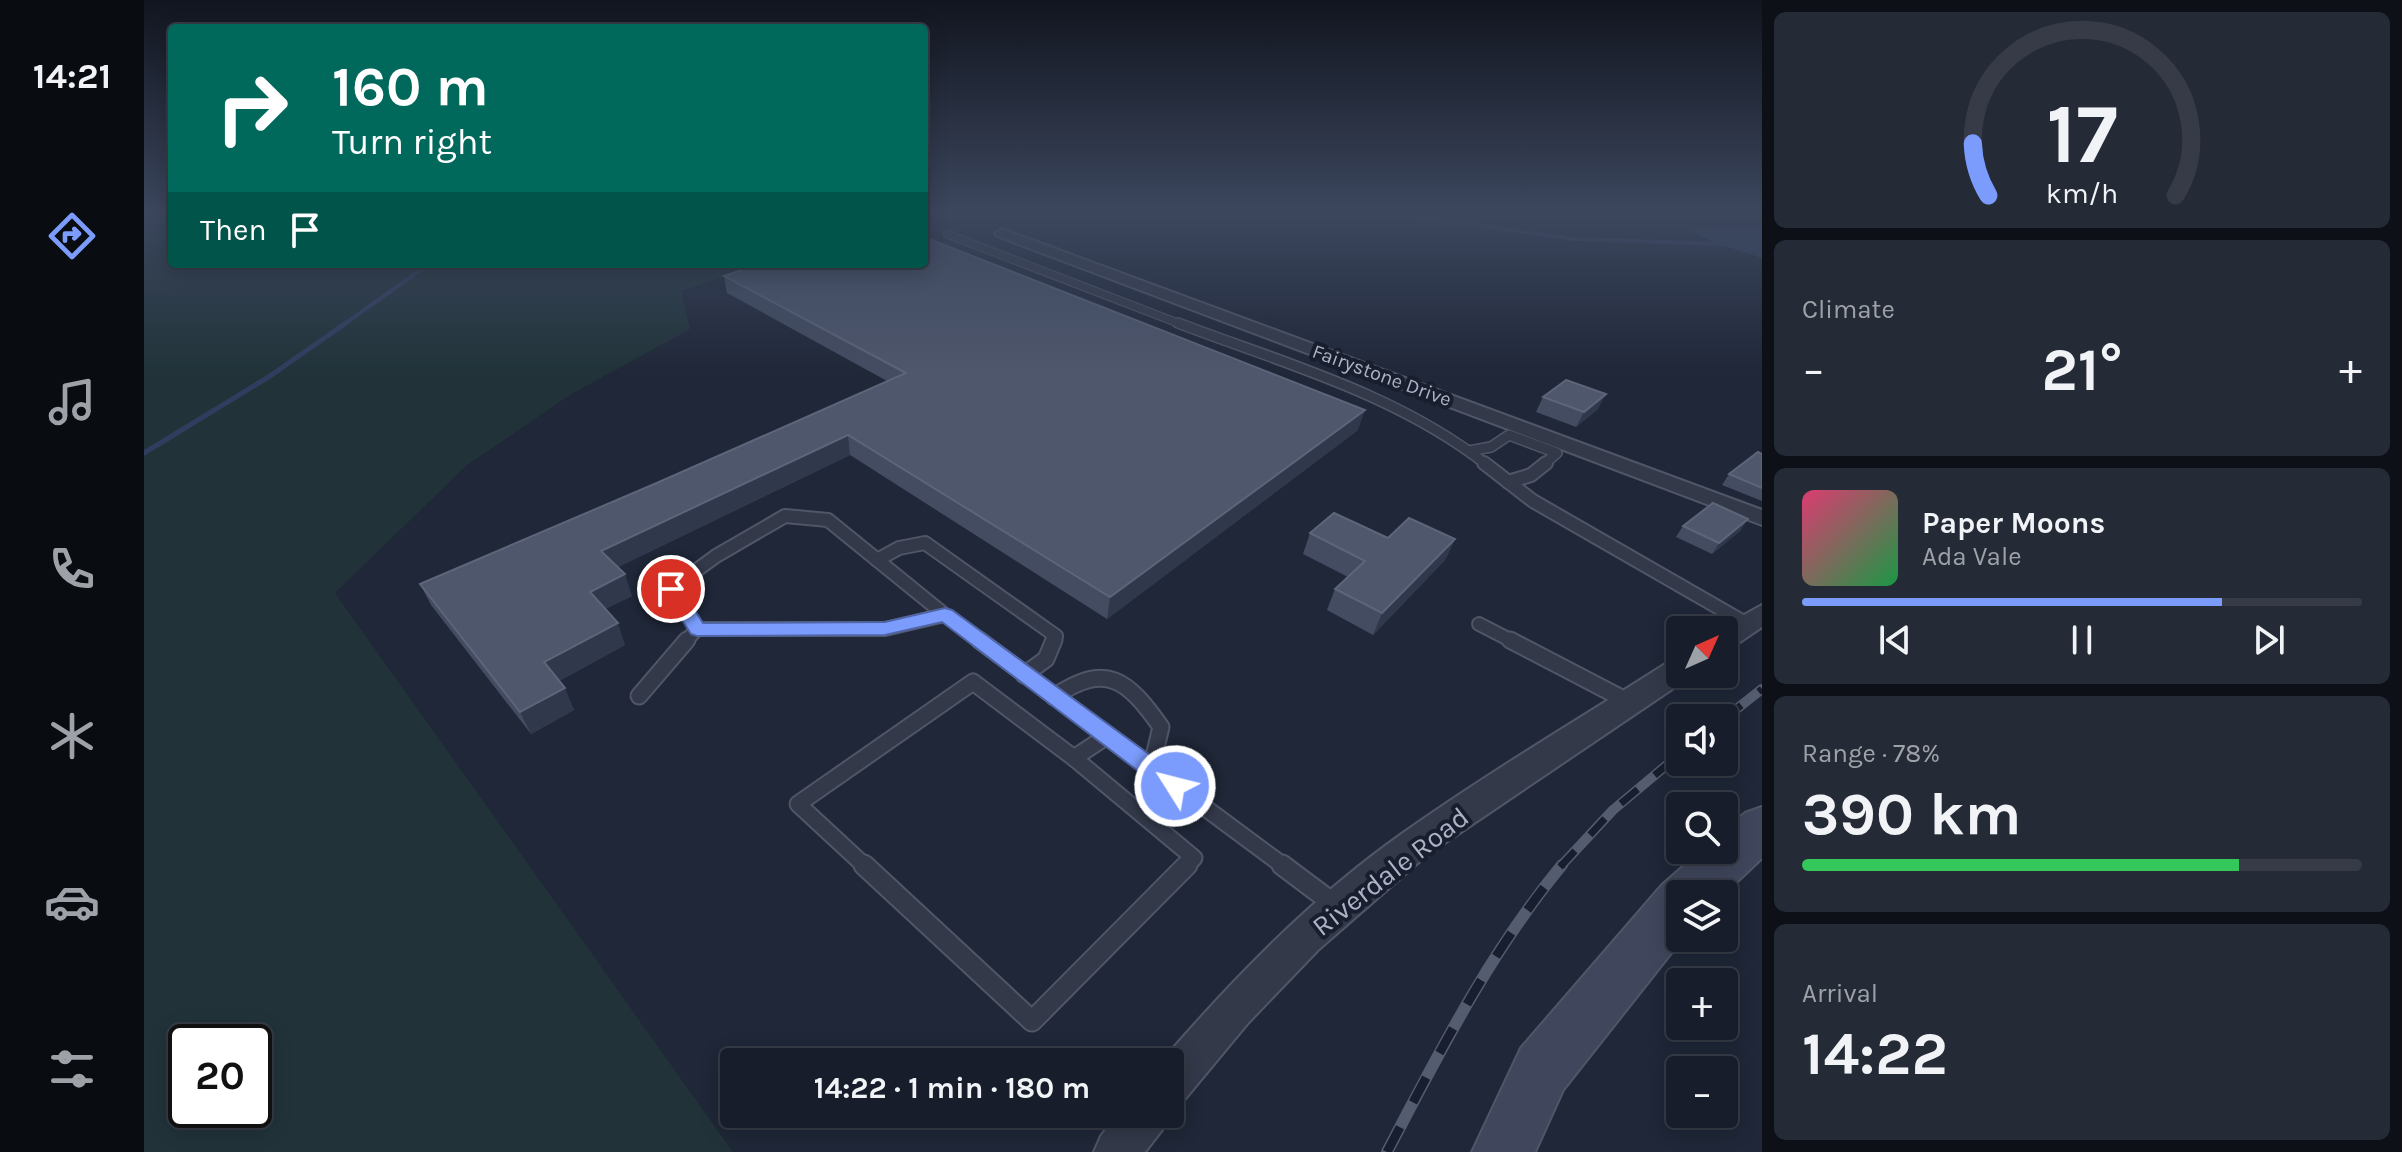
<!DOCTYPE html>
<meta charset="utf-8">
<style>
:root{--surface:#171d2a;--page:#242a36;--text:#f1f3f6;--muted:#9ea2a8;--line:#363b47;--accent:#7b9cfd}
body{margin:0;font-family:Karla,sans-serif;background:var(--page);color:var(--text);height:100vh;display:flex;flex-direction:column;font-size:30px;white-space:nowrap}
*{box-sizing:border-box;margin:0}
p{font-size:26px;color:var(--muted)}
.icon{flex:none;width:44px;height:44px;fill:none;stroke:currentColor;stroke-width:2;stroke-linecap:round;stroke-linejoin:round}
.map{position:relative;flex:1;overflow:hidden}
.sheet{display:flex;flex-direction:column;gap:12px;padding:12px;background:#0d1017;width:640px}
.sheet>*{flex:none}
.hud{position:absolute;left:24px;top:24px;width:760px;height:244px;border-radius:8px;box-shadow:0 4px 20px #0003,0 0 0 2px var(--line);background:#00695c;color:#fff;overflow:hidden}
.needle{width:52px;rotate:45deg}
.buttons{position:absolute;left:1522px;top:616px;display:grid;gap:16px}
.buttons a{display:grid;place-items:center;width:72px;height:72px;border-radius:8px;background:var(--surface);box-shadow:0 4px 20px #0003,0 0 0 2px var(--line);font-size:40px}
.speed{position:absolute;left:24px;top:1024px;display:flex;gap:16px;font-size:40px;font-weight:700;text-align:center}
.speed>*{display:grid;place-content:center;width:104px;height:104px;border-radius:50%;background:var(--surface);box-shadow:0 4px 20px #0003,0 0 0 2px var(--line);line-height:1}
.speed .limit{border:4px solid #111;border-radius:12px;background:#fff;color:#111}
.pin{position:absolute;display:grid;place-items:center;width:68px;height:68px;color:#fff;margin:-34px;border:4px solid #fff;border-radius:50%;box-shadow:0 2px 8px #0007}
.me{position:absolute;width:88px;margin:-44px;rotate:306deg;stroke-linejoin:round;filter:drop-shadow(0 0 6px #0008)}
.turn{display:flex;align-items:center;gap:28px;height:168px;padding:0 32px;font-size:36px}
.turn .icon{width:104px;height:104px;stroke-width:2.5}
.turn b{display:block;font-size:56px;line-height:68px}
.then{display:flex;align-items:center;height:76px;padding:0 32px;background:#0003;gap:16px;font-size:30px}
.big{font-size:60px;font-weight:700;line-height:1.1}
.sheet .tile{flex:1;display:flex;flex-direction:column;justify-content:center;gap:12px;min-width:0;padding:0 28px;border-radius:12px;background:var(--page)}
.sheet .dial{align-items:center;gap:0}
.dial svg{height:208px;overflow:visible;fill:none;stroke:var(--line);stroke-width:7;stroke-linecap:round;text-anchor:middle}
.dial text{fill:var(--text);stroke:none}
.song{display:flex;align-items:center;gap:24px}
.cover{width:96px;height:96px;border-radius:12px;background:linear-gradient(135deg,hsl(340 70% 55%),hsl(140 70% 35%))}
.played{height:8px;border-radius:4px;background:linear-gradient(90deg,var(--accent) 75%,var(--line) 75%)}
.keys{display:flex;justify-content:space-around;direction:ltr}
.heat{display:flex;justify-content:space-between;align-items:center;font-size:44px;direction:ltr}
.charge{height:12px;border-radius:6px;background:linear-gradient(90deg,#34c759 78%,var(--line) 0)}
.trip{position:absolute;left:576px;top:1048px;width:464px;height:80px;border-radius:8px;background:var(--surface);box-shadow:0 4px 20px #0003,0 0 0 2px var(--line);font-weight:700;line-height:80px;text-align:center}
main{display:flex;flex:1;min-height:0}
.menu{display:flex;flex-direction:column;width:144px;justify-content:space-around;align-items:center;background:#090c11;color:var(--muted)}
.menu .icon{width:56px;height:56px}
.menu .current{color:var(--accent)}
.menu b{font-size:36px;color:var(--text)}
.map>svg:first-child{display:block}
.green{fill:#213339;fill-rule:evenodd}
.water{fill:#303d5f}
.lines{fill:none;stroke-linecap:round;stroke-linejoin:round}
.stream-far1{stroke:#303d5f;stroke-width:4}
.stream{stroke:#303d5f;stroke-width:5}
.service-far4-casing{stroke:#505667;stroke-width:9}
.service-far3-casing{stroke:#505667;stroke-width:12}
.service-far2-casing{stroke:#505667;stroke-width:16}
.service-far1-casing{stroke:#505667;stroke-width:19}
.service-casing{stroke:#505667;stroke-width:23}
.minor-casing{stroke:#505667;stroke-width:4}
.secondary-casing{stroke:#505667;stroke-width:4}
.service-far4{stroke:#333949;stroke-width:7}
.service-far3{stroke:#333949;stroke-width:9}
.service-far2{stroke:#333949;stroke-width:12}
.service-far1{stroke:#333949;stroke-width:15}
.service{stroke:#333949;stroke-width:19}
.minor{fill:#333949;fill-rule:evenodd}
.secondary{fill:#40475c;fill-rule:evenodd}
.rail-far1-casing{stroke:#545c70;stroke-width:10}
.rail-casing{stroke:#545c70;stroke-width:12}
.rail-far1{stroke:#181e2d;stroke-width:7;stroke-dasharray:22;stroke-linecap:butt}
.rail{stroke:#181e2d;stroke-width:9;stroke-dasharray:28;stroke-linecap:butt}
.wall{fill:#434c61}
.shaded-wall{fill:#30384c}
.building{fill:#4e576c;stroke:#5d657a;stroke-width:2}
.route{fill:#7b9cfd;stroke:#5065a4;stroke-width:2}
.labels{text-anchor:middle;stroke-width:8;stroke-linejoin:round;paint-order:stroke}
.far-street-label{font-size:20px;fill:#adb3c6;stroke:#181e2d}
.near-street-label{font-size:28px;fill:#adb3c6;stroke:#181e2d}
</style>
<main>
<nav class="menu">
<b>14:21</b>
<svg class="icon current" aria-label="directions" viewBox="0 0 24 24"><path d="M12 3l9 9-9 9-9-9zM9 14v-3h6M13 9l2 2-2 2"/></svg>
<svg class="icon" aria-label="music" viewBox="0 0 24 24"><path d="M9 18V5l10-2v13"/><circle cx="6" cy="18" r="3"/><circle cx="16" cy="16" r="3"/></svg>
<svg class="icon" aria-label="phone" viewBox="0 0 24 24"><path d="M5 4h4l2 5-3 2q2 4 5 5l2-3 5 2v4C11 20 4 13 5 4z"/></svg>
<svg class="icon" aria-label="climate" viewBox="0 0 24 24"><path d="M12 3v18M4 7l16 10M4 17L20 7"/></svg>
<svg class="icon" aria-label="car" viewBox="0 0 24 24"><path d="M5 17H2v-5l4-1 3-4h7l3 4 3 1v5h-3M9 17h6M6 11h13"/><circle cx="7" cy="17" r="2"/><circle cx="17" cy="17" r="2"/></svg>
<svg class="icon" aria-label="filters" viewBox="0 0 24 24"><path d="M4 7h16M4 17h16"/><circle cx="9" cy="7" r="2"/><circle cx="15" cy="17" r="2"/></svg>
</nav>
<div class="map">
<svg width="1618" height="1152" viewBox="0 0 1618 1152">
<rect width="100%" height="100%" fill="#1f2738"/>
<path class="green" d="M0,213H28V264H619L537,291L546,329L426,395L322,466L191,593L589,1152H0ZM42,1042H110V1110H42Z"/>
<polygon class="water" points="1618,226 1618,258 1571,243 1543,229"/>
<g class="lines">
<g class="stream-far1">
<polyline points="1243,213 1430,239 1578,244"/>
<polyline points="199,325 285,264"/>
</g>
<polyline class="stream" points="0,453 126,376 202,323"/>
<defs>
<polyline id="service-far4" points="803,234 1039,325"/>
<g id="service-far3">
<path d="M1034,323C1139,363 1253,394 1343,465"/>
<polyline points="1325,451 1347,447 1365,435 1413,453 1399,465"/>
</g>
<g id="service-far2">
<polyline points="1340,463 1389,501 1603,624"/>
<polyline points="1364,482 1387,475 1402,463"/>
<polygon points="641,516 684,520 801,615 741,629 553,629 527,589 572,556"/>
<polyline points="733,560 755,548 781,543 912,636 909,642"/>
<polyline points="801,615 838,642"/>
<polyline points="1335,624 1370,642"/>
<polyline points="541,642 553,629"/>
</g>
<g id="service-far1">
<polyline points="835,640 1141,867"/>
<polyline points="1366,640 1485,702"/>
<polyline points="880,675 902,659 910,640"/>
<polyline points="495,696 543,640"/>
<path d="M910,697C962,661 984,680 1017,727L1007,769"/>
<polyline points="930,758 1050,858 1041,867"/>
<polyline points="930,758 963,736"/>
<polyline points="722,867 654,804 829,682 930,758"/>
</g>
<g id="service">
<polyline points="720,865 888,1021 1043,865"/>
<polyline points="1138,865 1190,904"/>
</g>
<g id="minor">
<polygon points="858,229 1618,510 1618,525 853,236 851,233"/>
<polygon points="1618,605 1618,627 1590,646 1580,649 1580,630 1573,630"/>
<path d="M1536,658V674H1548L1546,677L1283,855L1174,950L1104,1023L1041,1099L1026,1106V1062H1017C1090,978 1168,897 1259,833C1345,772 1437,718 1526,661Z"/>
<polygon points="974,1114 1024,1114 1018,1130 1001,1152 950,1152 957,1136"/>
</g>
<polygon id="secondary" points="1618,807 1618,858 1580,894 1536,894 1536,938 1539,938 1419,1090 1391,1152 1328,1152 1377,1048 1518,885 1558,850 1580,850 1580,831 1601,813"/>
</defs>
<use href="#service-far4" class="service-far4-casing"/>
<use href="#service-far3" class="service-far3-casing"/>
<use href="#service-far2" class="service-far2-casing"/>
<use href="#service-far1" class="service-far1-casing"/>
<use href="#service" class="service-casing"/>
<use href="#minor" class="minor-casing"/>
<use href="#secondary" class="secondary-casing"/>
<use href="#service-far4" class="service-far4"/>
<use href="#service-far3" class="service-far3"/>
<use href="#service-far2" class="service-far2"/>
<use href="#service-far1" class="service-far1"/>
<use href="#service" class="service"/>
<use href="#minor" class="minor"/>
<use href="#secondary" class="secondary"/>
<defs>
<g id="rail-far1">
<polyline points="1580,719 1618,689"/>
<polyline points="1416,867 1469,810 1536,754"/>
</g>
<path id="rail" d="M1243,1152C1295,1053 1346,952 1418,865"/>
</defs>
<use href="#rail-far1" class="rail-far1-casing"/>
<use href="#rail" class="rail-casing"/>
<use href="#rail-far1" class="rail-far1"/>
<use href="#rail" class="rail"/>
</g>
<g class="wall">
<polygon points="580,276 1214,430 963,619 706,455 474,567 488,596 461,609 481,645 415,681 430,710 387,734 287,605 276,584 515,482 743,381 583,293"/>
<polygon points="1399,397 1454,409 1432,427 1392,412"/>
<polygon points="1618,454 1618,501 1578,485 1585,474"/>
<polygon points="1539,526 1597,530 1568,554 1532,537"/>
<polygon points="1166,533 1244,538 1311,539 1301,560 1229,635 1183,610 1191,589 1204,577 1159,554"/>
</g>
<g class="shaded-wall">
<polygon points="1462,394 1454,409 1432,427 1440,412"/>
<polygon points="1221,410 1214,430 963,619 966,597"/>
<polygon points="704,435 706,455 464,572 457,551"/>
<polygon points="1604,519 1597,530 1568,554 1575,543"/>
<polygon points="1311,539 1301,560 1229,635 1238,613"/>
<polygon points="481,574 488,596 453,613 446,592"/>
<polygon points="474,623 481,645 410,684 400,662"/>
<polygon points="421,688 430,710 387,734 376,712"/>
</g>
<g class="building">
<polygon points="780,237 1221,410 966,597 704,435 457,551 481,574 446,592 474,623 400,662 421,688 376,712 276,584 515,482 762,373 580,276 616,264 780,264"/>
<polygon points="1422,380 1462,394 1440,412 1399,397"/>
<polygon points="1614,452 1618,454 1618,488 1585,474"/>
<polygon points="1569,503 1604,519 1575,543 1539,526"/>
<polygon points="1190,513 1244,538 1265,518 1311,539 1238,613 1191,589 1221,561 1166,533"/>
</g>
<linearGradient id="sky" x2="0" y2="1"><stop stop-color="#11151f"/><stop offset="0.57" stop-color="#3c475e"/><stop offset="1" stop-color="#3c475e" stop-opacity="0"/></linearGradient>
<rect width="1618" height="374" fill="url(#sky)"/>
<polygon class="route" points="527,583 534,584 559,623 741,622 801,608 808,610 1039,779 1042,786 1039,793 1031,796 1023,793 798,622 741,635 553,636 547,634 518,589"/>
<g class="labels">
<g class="far-street-label">
<text transform="translate(1238 375) rotate(20)" y="7">Fairystone Drive</text>
</g>
<g class="near-street-label">
<text transform="translate(1246 871) rotate(-38)" y="10">Riverdale Road</text>
</g>
</g>
</svg>
<div class="buttons">
<a><svg class="needle" viewBox="-14 -14 28 28"><path d="M0-13l5 13h-10z" fill="#e53935"/><path d="M0 13l5-13h-10z" fill="#9ea2a8"/></svg></a>
<a><svg class="icon" aria-label="sound" viewBox="0 0 24 24"><path d="M4 9h4l5-4v14l-5-4H4zM17 9q2 3 0 6"/></svg></a>
<a><svg class="icon" aria-label="search" viewBox="0 0 24 24"><circle cx="10" cy="10" r="6"/><path d="M15 15l6 6"/></svg></a>
<a><svg class="icon" aria-label="layers" viewBox="0 0 24 24"><path d="M12 4l9 5-9 5-9-5zM3 14l9 5 9-5"/></svg></a>
<a>+</a>
<a>−</a>
</div>
<div class="speed"><div class="limit">20</div></div>
<div class="pin" style="left:527px;top:589px;background:#d93025"><svg class="icon" aria-label="arrive" viewBox="0 0 24 24"><path d="M6 21V4h12l-3 4 3 4H6"/></svg></div>
<svg class="me" style="left:1031px;top:786px" viewBox="-20 -20 40 40"><circle r="17" fill="#7b9cfd" stroke="#fff" stroke-width="3"/><path d="M0-11L8 9 0 5-8 9z" fill="#fff"/></svg>
<div class="trip">14:22 · 1 min · 180 m</div>
<div class="hud">
<div class="turn"><svg class="icon" aria-label="right" viewBox="0 0 24 24"><path d="M7 20v-9h11M14 6l5 5-5 5"/></svg><div><b>160 m</b>Turn right</div></div>
<div class="then">Then<svg class="icon" aria-label="arrive" viewBox="0 0 24 24"><path d="M6 21V4h12l-3 4 3 4H6"/></svg></div>
</div>
</div>
<section class="sheet">
<div class="tile dial"><svg viewBox="0 0 100 80">
<path d="M14 69A42 42 0 1 1 86 69"/>
<path d="M14 69A42 42 0 0 1 8 49" stroke="#7b9cfd"/>
<text x="50" y="56" font-size="32" font-weight="700">17</text>
<text x="50" y="72" font-size="11">km/h</text>
</svg></div>
<div class="tile"><p>Climate</p>
<div class="heat"><a>−</a><b class="big">21°</b><a>+</a></div>
</div>
<div class="tile">
<div class="song"><i class="cover"></i><div><b>Paper Moons</b><p>Ada Vale</p></div></div>
<div class="played"></div>
<div class="keys"><svg class="icon" aria-label="previous" viewBox="0 0 24 24"><path d="M18 5L8 12l10 7zM5 5v14"/></svg><svg class="icon" aria-label="pause" viewBox="0 0 24 24"><path d="M8 5v14M16 5v14"/></svg><svg class="icon" aria-label="next" viewBox="0 0 24 24"><path d="M6 5l10 7-10 7zM19 5v14"/></svg></div>
</div>
<div class="tile"><p>Range · 78%</p><b class="big">390 km</b><div class="charge"></div></div>
<div class="tile"><p>Arrival</p><b class="big">14:22</b></div>
</section>
</main>
